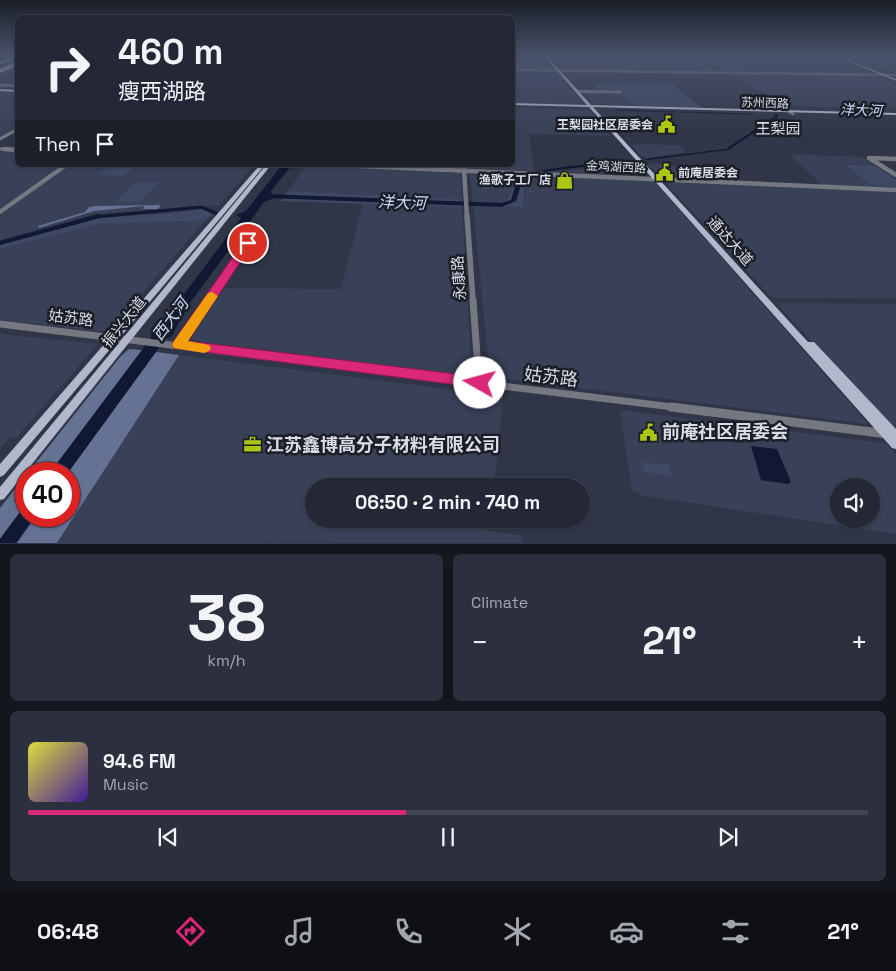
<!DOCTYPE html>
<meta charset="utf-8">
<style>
:root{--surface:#242836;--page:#2c303e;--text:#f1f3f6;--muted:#a3a6ad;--line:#414451;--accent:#db2777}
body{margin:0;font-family:"Space Grotesk","Noto Sans SC",sans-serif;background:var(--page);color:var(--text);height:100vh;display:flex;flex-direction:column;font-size:19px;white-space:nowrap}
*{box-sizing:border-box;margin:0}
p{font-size:16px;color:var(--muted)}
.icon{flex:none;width:28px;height:28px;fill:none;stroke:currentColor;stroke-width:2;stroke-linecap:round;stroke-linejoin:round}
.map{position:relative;height:544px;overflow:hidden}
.sheet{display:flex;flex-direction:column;gap:10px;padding:10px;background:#14161e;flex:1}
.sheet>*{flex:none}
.top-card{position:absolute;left:15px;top:15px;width:500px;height:152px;border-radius:8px;box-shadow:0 1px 4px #0004,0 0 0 1px var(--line);background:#242836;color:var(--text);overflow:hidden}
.tools{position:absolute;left:830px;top:478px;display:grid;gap:10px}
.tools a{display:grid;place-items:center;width:50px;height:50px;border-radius:50%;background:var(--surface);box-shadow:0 1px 4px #0004,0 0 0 1px var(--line);font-size:25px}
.speed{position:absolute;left:15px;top:462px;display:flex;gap:10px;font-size:25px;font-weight:700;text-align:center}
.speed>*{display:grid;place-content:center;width:65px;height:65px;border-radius:50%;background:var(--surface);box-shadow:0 1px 4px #0004,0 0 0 1px var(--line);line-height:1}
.speed .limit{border:8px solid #d22;background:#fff;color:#111}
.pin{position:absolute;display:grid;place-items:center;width:42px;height:42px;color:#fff;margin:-21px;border:2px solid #fff;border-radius:50%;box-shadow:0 1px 5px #0007}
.me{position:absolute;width:55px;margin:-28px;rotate:277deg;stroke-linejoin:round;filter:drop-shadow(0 0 4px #0008)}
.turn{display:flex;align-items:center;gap:18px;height:105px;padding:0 20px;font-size:22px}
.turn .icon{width:65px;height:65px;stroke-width:2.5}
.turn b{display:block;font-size:35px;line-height:42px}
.then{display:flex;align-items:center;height:48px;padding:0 20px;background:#0003;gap:10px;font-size:19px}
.big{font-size:38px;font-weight:700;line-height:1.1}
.sheet .widget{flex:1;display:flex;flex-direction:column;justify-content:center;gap:8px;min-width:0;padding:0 18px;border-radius:8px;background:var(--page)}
.sheet .dial{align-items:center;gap:0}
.dial b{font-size:65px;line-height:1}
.song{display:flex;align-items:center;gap:15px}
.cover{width:60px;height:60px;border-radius:8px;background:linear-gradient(135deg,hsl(60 70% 55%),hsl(260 70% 35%))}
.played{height:5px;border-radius:2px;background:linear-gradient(90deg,var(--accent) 45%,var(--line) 45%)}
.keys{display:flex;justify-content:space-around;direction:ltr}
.heat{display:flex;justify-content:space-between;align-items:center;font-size:28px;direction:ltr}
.sheet .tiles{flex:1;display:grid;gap:10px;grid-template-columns:1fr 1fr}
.widget:last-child{grid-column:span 2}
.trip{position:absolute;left:305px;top:478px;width:285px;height:50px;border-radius:25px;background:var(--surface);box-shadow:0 1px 4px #0004,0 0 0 1px var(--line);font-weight:700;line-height:50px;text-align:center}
.tab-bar{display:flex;height:80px;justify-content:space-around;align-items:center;background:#0e1016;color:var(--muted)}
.tab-bar .icon{width:35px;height:35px}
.tab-bar .active{color:var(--accent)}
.tab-bar b{font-size:22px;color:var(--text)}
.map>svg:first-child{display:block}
.built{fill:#394158;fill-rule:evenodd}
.green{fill:#3f4965}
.forest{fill:#667294}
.water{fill:#101833}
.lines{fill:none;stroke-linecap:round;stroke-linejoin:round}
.stream{stroke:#101833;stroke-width:1}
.canal-far1{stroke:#101833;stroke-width:3}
.canal{stroke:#101833;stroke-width:4}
.river{fill:#101833;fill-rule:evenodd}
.minor-far5{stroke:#757881;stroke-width:2.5}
.minor-far4{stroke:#757881;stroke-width:3}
.minor-far3{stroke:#757881;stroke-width:4.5}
.minor-far2{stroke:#757881;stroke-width:5.5}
.minor-far1{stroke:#757881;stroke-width:7}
.minor{stroke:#757881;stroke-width:9}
.major{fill:#b1b8cb;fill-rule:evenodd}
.highway{fill:#c9d1e8;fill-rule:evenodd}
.route{fill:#db2777;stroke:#8e194d}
.slow{fill:#f59e0b}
.labels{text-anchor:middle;stroke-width:5;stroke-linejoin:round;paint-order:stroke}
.far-street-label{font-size:12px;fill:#d8dce7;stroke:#1b1e26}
.far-poi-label{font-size:12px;font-weight:bold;fill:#d8dce7;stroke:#1b1e26;text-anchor:end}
.far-water-label{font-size:14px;font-style:italic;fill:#ccd9fd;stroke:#1b1e26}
.far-quarter-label{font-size:15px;fill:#d8dce7;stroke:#1b1e26}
.street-label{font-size:15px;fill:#d8dce7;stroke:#1b1e26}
.water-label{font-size:16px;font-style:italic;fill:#ccd9fd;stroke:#1b1e26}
.near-street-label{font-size:18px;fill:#d8dce7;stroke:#1b1e26}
.near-poi-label{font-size:18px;font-weight:bold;fill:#d8dce7;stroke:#1b1e26;text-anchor:start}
</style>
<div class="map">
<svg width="896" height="544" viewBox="0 0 896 544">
<rect width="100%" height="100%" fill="#303648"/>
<g class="built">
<polygon points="549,56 694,56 719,72 563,70"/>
<polygon points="701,56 828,56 870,73 727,72"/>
<polygon points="849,56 896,56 896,73 895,73"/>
<polygon points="513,72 557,72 584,103 577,105 513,103"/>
<polygon points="730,74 874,75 896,84 896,109 787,106"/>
<polygon points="0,91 18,92 17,128 0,138"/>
<polygon points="587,92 622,92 636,106 594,104 587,97 590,97"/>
<polygon points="513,108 582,110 590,111 611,136 529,134 534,171 383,165 512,165"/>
<polygon points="640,144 678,145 686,152 647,158 640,155 631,145"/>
<polygon points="0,151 17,152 18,165 61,165 0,209"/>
<polygon points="789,154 861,157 896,179 896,188 822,185"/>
<polygon points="661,163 670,166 692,167 700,179 661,177 648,164"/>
<polygon points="636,164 644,175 548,172"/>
<polygon points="68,165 254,165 219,205 93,214 0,240 0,216"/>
<polygon points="305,166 460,173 462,199 289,191"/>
<polygon points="470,173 654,181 868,424 490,377"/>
<polygon points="665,182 896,192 896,298 772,298"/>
<polygon points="363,203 462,207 472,377 190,340 224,288 341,289"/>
<polygon points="205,221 108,332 0,320 0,249 99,224"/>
<polygon points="776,303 896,304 896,427 891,426"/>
<polygon points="0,334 98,344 16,438 11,437 0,449"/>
<polygon points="179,355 503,396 494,486 314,486 314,519 480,519 479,529 523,536 522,543 57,544"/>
<path d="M620,410L885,443L896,454V534L639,495L638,492H632ZM839,486H871V519H839Z"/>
</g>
<g class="green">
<polygon points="536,56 542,56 553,70 513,69 512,64 540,64"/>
<polygon points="635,83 671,83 703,108 636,106 621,91 598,91 593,84"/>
<polygon points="845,165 875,166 896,180 896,187 870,184"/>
<polygon points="132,167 133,169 123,176 97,175 108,168"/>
<polygon points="516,175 524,175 523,207 472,206 472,204 499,203 507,201 516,181"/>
<polygon points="142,182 160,182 140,202 116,202 132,185"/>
<polygon points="287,191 462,199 462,207 281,201"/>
<polygon points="204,209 212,215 205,221 99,224 0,249 0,244 96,218 170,213"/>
<polygon points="642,462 669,465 671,476 644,472"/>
</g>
<g class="forest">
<polygon points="161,205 158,209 143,209 144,206 94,211 39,228 38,226 85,212 89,207 96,206"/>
<polygon points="129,349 142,350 49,474 27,474 120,357"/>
<polygon points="156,352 179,355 57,543 17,543 36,516 69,516 67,474"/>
<polygon points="26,475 26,504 0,539 0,508"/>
</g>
<g class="water">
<polygon points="774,114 778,114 778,117 728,150 648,160 643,159 726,149 775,116"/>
<polygon points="632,161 549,171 537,171 569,166"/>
<polygon points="282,165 292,165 271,191 274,198 264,202 190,303 171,337 166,338 67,474 49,474 151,338 151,335 176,305 241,218 236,215 246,211"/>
<polygon points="751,446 777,449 791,482 788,484 761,480"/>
<polygon points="26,504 26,516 35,516 16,543 0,543 0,539"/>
</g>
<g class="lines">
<g class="stream">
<polyline points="887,77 896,81"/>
<polyline points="616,110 677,112"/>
<polyline points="680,112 750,114"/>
</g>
<polyline class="canal-far1" points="95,217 201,207 216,213"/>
<polyline class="canal" points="0,243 99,216"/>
<polygon class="river" points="523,174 526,176 523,178 516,201 502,207 267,198 264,196 267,194 501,203 511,200 518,177"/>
<g class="minor-far5">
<polyline points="16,68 18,68"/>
<polyline points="512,70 896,75"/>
<polyline points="0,85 18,86"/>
<polyline points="577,91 621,92 577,92"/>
</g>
<g class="minor-far4">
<polyline points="777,104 793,114"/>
<polyline points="0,139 18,129"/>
<polyline points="0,149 18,150"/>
</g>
<g class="minor-far3">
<polyline points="4,149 18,150"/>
<polyline points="869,158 896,175"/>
<polyline points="871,158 896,159"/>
<polyline points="335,165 896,190"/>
<polyline points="464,170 467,217"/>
<polyline points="0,212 66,165"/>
</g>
<g class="minor-far2">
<polyline points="467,216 473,301"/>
<polyline points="208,301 248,243"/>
</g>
<g class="minor-far1">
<polyline points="473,300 479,383"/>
<polyline points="0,324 681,408"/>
<polyline points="179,345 209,300"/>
</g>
<polyline class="minor" points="671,407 896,435"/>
<g class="major">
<polygon points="15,56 18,57 0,64 0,62"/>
<polygon points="544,56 547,56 591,105 896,113 896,115 593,107 808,342 814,342 896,429 896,449 892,448 589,107 512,105 512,103 587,105"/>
<polygon points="836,56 839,56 896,79 896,81"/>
<polygon points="18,64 18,66 0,73 0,71"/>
<polygon points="0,89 18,90 18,92 0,91"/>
<polygon points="260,165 265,165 4,475 0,477 0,464"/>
<polygon points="266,165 271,165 4,499 0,500 0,487"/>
</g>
<polygon class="highway" points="17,61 18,64 0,72 0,69"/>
</g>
<linearGradient id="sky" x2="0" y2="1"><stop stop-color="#1a1e28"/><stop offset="0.42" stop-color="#48526a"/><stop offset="1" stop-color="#48526a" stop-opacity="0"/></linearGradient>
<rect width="896" height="132" fill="url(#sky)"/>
<polygon class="route" points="248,240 253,243 188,341 480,377 485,379 487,383 485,387 480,388 174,348 172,345 174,341 244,241"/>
<polygon class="slow" points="212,292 218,296 188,341 209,345 211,348 209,351 204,353 174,348 172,345 174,341 208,293"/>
<defs>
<symbol id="civic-bare" viewBox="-9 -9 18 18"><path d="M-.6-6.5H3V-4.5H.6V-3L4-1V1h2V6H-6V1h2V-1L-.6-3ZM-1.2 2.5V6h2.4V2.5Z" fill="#acc613" stroke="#1b1e26" stroke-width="2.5" paint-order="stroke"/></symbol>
<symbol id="shop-bare" viewBox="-9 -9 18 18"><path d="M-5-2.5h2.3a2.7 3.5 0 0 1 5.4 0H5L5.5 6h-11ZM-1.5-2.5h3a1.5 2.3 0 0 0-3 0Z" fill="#acc613" stroke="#1b1e26" stroke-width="2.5" paint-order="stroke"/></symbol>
<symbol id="office-bare" viewBox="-9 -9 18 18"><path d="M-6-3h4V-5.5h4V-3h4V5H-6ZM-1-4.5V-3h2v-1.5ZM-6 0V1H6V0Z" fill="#acc613" stroke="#1b1e26" stroke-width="2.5" paint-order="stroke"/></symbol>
</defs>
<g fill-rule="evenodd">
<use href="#civic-bare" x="654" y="112" width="25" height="25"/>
<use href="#civic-bare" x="652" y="160" width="25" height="25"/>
<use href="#shop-bare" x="552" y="168" width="25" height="25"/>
<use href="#civic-bare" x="636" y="420" width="25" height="25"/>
<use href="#office-bare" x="240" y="432" width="25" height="25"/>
</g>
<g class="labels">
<g class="far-street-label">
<text transform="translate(765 103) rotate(2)" y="4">苏州西路</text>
<text transform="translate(616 167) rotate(3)" y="4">金鸡湖西路</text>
</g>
<g class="far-poi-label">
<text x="653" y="129">王梨园社区居委会</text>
<text x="678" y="177" text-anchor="start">前庵居委会</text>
<text x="551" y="184">渔歌子工厂店</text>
</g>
<g class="far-water-label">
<text transform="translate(861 110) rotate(2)" y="5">洋大河</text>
</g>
<g class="far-quarter-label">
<text x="778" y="134">王梨园</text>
</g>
<g class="street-label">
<text transform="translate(730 241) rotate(48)" y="5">通达大道</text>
<text transform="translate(459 278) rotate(-94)" y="5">永康路</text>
<text transform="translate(71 318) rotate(7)" y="5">姑苏路</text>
<text transform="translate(124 322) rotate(-51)" y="5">振兴大道</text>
</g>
<g class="water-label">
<text transform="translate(402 202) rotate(2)" y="6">洋大河</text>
<text transform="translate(170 319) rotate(-53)" y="6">西大河</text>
</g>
<g class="near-street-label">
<text transform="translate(551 377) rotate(7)" y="6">姑苏路</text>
</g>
<g class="near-poi-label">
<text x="662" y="438">前庵社区居委会</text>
<text x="266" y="451">江苏鑫博高分子材料有限公司</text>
</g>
</g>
</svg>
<div class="tools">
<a><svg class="icon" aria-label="sound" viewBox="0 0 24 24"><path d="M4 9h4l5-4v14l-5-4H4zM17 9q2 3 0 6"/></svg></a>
</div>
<div class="speed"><div class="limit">40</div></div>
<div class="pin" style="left:248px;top:243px;background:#d93025"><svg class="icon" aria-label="arrive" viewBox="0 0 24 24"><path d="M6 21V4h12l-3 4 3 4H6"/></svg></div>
<svg class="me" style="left:480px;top:383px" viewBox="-20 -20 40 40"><circle r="19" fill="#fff"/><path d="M0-13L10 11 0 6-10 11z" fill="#db2777"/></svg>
<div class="trip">06:50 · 2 min · 740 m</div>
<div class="top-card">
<div class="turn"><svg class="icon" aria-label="right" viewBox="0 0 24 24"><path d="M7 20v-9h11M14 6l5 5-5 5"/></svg><div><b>460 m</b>瘦西湖路</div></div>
<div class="then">Then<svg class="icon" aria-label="arrive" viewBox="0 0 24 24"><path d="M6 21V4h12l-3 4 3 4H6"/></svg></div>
</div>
</div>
<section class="sheet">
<div class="tiles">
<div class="widget dial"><b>38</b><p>km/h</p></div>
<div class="widget"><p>Climate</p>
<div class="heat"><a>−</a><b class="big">21°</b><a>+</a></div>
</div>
<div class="widget">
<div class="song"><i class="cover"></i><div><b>94.6 FM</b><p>Music</p></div></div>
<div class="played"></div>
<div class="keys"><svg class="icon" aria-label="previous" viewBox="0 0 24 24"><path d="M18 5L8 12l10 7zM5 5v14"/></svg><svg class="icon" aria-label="pause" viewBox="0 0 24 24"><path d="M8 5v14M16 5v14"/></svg><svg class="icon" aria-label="next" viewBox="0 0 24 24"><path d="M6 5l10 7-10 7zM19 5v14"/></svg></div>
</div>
</div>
</section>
<nav class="tab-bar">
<b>06:48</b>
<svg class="icon active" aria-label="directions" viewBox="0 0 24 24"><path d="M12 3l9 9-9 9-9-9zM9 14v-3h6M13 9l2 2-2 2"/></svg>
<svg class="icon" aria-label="music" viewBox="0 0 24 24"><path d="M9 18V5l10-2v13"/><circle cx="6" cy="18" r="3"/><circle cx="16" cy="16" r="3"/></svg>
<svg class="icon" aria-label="phone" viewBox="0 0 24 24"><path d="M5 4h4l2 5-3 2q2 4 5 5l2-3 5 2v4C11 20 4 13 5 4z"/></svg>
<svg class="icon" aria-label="climate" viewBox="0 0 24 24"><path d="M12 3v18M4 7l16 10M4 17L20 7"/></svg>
<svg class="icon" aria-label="car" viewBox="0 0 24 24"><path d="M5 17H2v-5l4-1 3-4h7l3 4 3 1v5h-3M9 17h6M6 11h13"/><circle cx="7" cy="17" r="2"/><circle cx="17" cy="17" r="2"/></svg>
<svg class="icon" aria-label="filters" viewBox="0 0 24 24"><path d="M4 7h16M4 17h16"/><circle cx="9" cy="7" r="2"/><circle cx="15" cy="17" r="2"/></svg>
<b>21°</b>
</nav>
